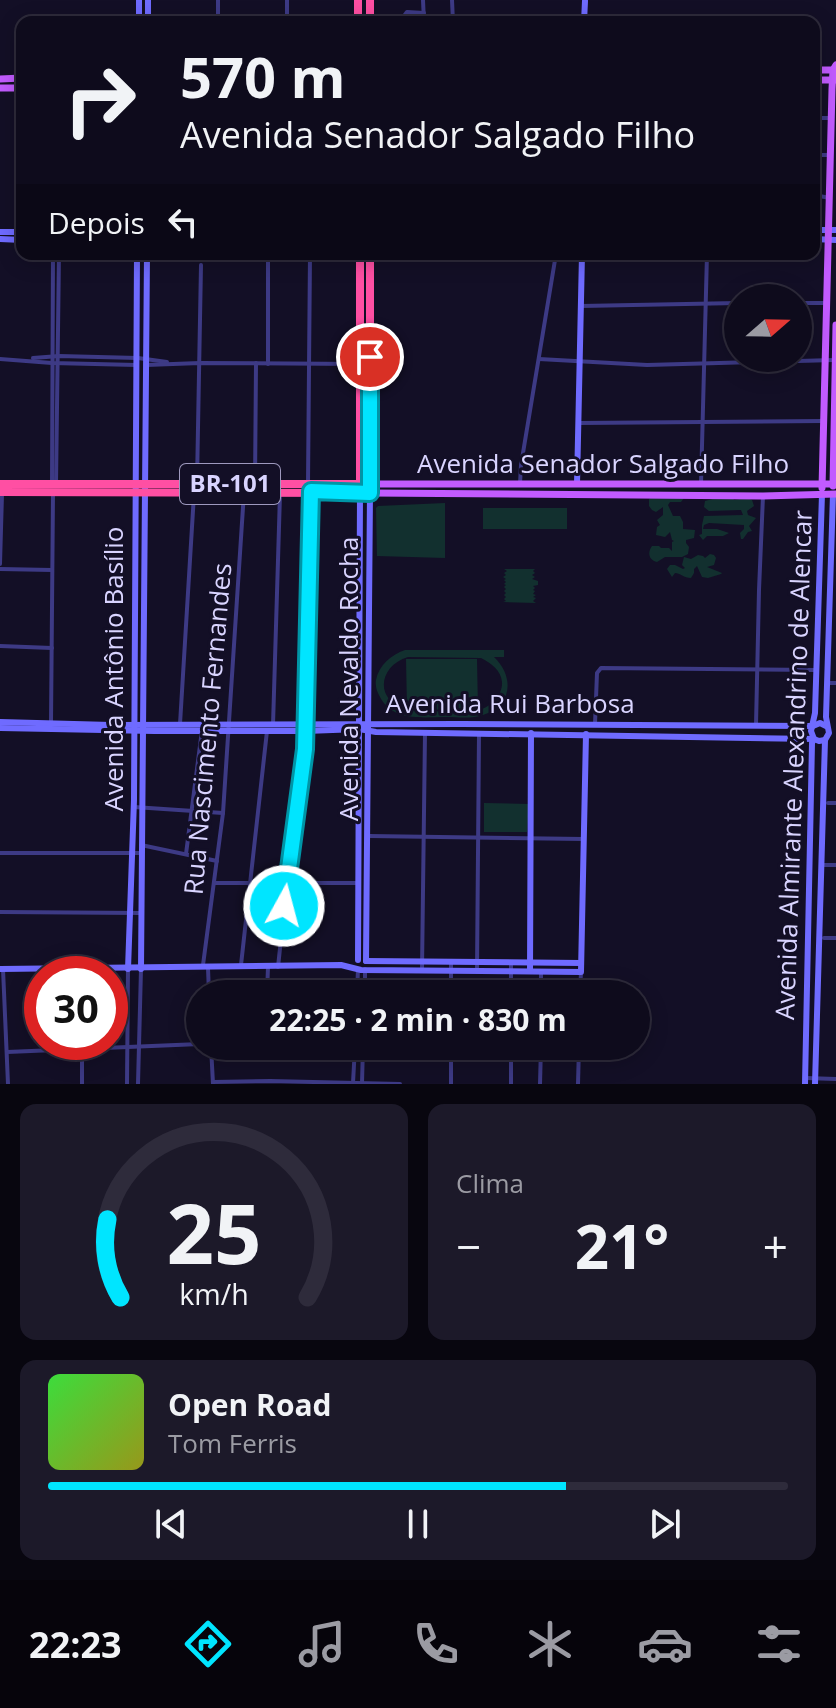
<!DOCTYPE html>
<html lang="pt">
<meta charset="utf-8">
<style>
:root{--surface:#0e0b1c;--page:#1c1929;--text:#f1f3f6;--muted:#9b9ba3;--line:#2e2b3b;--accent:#00e5ff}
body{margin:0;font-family:"Open Sans",sans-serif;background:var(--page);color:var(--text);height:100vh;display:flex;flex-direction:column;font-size:30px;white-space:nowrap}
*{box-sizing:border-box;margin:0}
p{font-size:26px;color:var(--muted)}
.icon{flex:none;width:44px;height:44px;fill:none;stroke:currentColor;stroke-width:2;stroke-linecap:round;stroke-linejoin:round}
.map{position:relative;height:1084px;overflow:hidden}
.side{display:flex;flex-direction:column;gap:20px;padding:20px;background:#08060f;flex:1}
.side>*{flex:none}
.top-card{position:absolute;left:16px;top:16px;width:804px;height:244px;border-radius:16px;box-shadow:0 4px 20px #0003,0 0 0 2px var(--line);background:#0e0b1c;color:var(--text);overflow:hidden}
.needle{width:52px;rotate:70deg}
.controls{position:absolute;left:724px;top:284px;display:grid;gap:16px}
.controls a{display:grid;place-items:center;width:88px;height:88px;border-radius:50%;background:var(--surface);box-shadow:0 4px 20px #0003,0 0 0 2px var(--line);font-size:40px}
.speed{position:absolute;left:24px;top:956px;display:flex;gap:16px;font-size:40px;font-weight:700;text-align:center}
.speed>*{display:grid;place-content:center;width:104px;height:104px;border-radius:50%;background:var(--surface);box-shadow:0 4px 20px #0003,0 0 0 2px var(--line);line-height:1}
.speed .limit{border:12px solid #d22;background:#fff;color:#111}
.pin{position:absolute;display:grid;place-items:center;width:68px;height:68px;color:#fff;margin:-34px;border:4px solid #fff;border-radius:50%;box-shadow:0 2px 8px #0007}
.me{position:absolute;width:88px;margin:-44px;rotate:7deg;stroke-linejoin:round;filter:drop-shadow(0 0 6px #0008)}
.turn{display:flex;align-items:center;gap:28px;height:168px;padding:0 32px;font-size:36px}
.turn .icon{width:104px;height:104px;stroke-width:2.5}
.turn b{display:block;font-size:56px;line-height:68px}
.then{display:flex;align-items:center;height:76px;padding:0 32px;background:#0003;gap:16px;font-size:30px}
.big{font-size:60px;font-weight:700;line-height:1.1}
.side .tile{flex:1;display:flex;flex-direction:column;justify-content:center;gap:12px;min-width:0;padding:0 28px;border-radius:16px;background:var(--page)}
.side .dial{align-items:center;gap:0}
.dial svg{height:208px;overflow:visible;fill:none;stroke:var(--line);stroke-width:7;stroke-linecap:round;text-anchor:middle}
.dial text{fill:var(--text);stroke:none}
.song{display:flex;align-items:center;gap:24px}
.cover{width:96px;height:96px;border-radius:12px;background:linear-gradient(135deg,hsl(120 70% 55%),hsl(60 70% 35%))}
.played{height:8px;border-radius:4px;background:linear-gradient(90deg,var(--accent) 70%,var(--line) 70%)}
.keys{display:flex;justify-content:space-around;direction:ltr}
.heat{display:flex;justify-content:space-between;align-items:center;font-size:44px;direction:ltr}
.side .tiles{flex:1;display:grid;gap:20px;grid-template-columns:1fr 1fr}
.tile:last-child{grid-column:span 2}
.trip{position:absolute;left:186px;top:980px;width:464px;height:80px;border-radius:40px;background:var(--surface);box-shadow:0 4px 20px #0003,0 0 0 2px var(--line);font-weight:700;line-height:80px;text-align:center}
.tab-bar{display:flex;height:128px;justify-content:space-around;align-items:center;background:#06040b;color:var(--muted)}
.tab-bar .icon{width:56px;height:56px}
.tab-bar .on{color:var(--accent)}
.tab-bar b{font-size:36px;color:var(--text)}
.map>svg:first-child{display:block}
.green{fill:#12302f;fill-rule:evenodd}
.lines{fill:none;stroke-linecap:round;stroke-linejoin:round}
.street{stroke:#3d3a85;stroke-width:4}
.secondary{stroke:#6f6bff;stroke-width:6}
.primary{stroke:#c25bff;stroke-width:7}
.highway{stroke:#ff4fa3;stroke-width:8}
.route-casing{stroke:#0095a6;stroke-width:20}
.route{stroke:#00e5ff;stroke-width:14}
.labels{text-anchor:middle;stroke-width:6;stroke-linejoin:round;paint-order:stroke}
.shield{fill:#130f26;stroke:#9e99be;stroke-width:2}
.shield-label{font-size:24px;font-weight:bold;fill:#d9d4ff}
.street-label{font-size:26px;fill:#d9d4ff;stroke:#130f26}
</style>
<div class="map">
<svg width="836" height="1084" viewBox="0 0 836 1084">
<rect width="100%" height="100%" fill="#130f26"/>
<g class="green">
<polygon points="731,494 734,500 746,498 752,500 754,506 747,511 748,515 756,518 749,526 752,531 748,532 743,539 741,539 740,533 744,529 744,525 709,523 704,525 703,529 717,529 729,533 723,536 707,536 703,540 699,535 702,534 702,525 704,516 743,515 741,510 709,511 704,507 705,501"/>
<path d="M651,497L684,498L681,502H670L668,505L673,516H680L683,522V529L695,530L694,538L686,540V543L689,547L688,554L682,557H665L657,562C649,560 647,553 652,546H659L661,548H669L672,551V542L674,541L672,540L670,532L665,537L656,535L657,527L660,525L657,520L663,515V507L656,512L652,510L649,506V499Z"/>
<polygon points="445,503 445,558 377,556 376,508 378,506"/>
<rect x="483" y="508" width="84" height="21"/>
<path d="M710,554L714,555L716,558L714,565L707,567L722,573L721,574L708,578L702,577L697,566L694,569V573L691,578C684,578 680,573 675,573L672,577L667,569L670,565H675L683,569L685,568L682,565L684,557L691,559L698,555L703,556L705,558Z"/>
<polygon points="504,569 535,569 533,571 535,573 532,575 535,577 532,579 538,581 538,585 533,586 535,588 533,590 535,591 533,594 536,595 533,597 536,598 533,601 536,603 503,602 506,601 504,599 506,597 504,595 506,593 504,591 506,589 504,587 506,585 504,584 506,582 504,580 506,579 503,577 506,575 504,573 507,571"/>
<path d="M405,650H504V657H494C515,677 512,706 483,715C472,719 458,717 447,717C423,717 393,722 380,697C377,692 375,686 376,680C379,665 391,655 405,650ZM408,657L481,658C491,663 501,670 502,682C503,694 491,707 479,710C465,713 424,711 408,710L478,709L477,659H406L407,709C374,701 378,666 408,657Z"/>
<polygon points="484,803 529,804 527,832 484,832"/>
</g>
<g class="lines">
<g class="street">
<polyline points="218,0 218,22"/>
<polyline points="287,0 287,22"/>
<polyline points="423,0 424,22"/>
<polyline points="452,0 453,22"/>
<polyline points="403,22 404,16 407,12 424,13"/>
<polyline points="814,118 831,118"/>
<polyline points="814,155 830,155"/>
<polyline points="814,195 830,198"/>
<polyline points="798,303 826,303"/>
<polyline points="581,306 738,303"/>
<polyline points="33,358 59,356 138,358 167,362"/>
<polyline points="0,359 52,363 137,365"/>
<polyline points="539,359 647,365 834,360"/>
<polyline points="268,364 268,254"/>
<polyline points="146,365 200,363 359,364"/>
<polyline points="579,423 823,421"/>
<polyline points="197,482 201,265"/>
<polyline points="308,483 310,254"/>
<polyline points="52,484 53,254"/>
<polyline points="56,484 59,254"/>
<polyline points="255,484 256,363"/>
<polyline points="520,484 521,465 556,254"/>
<polyline points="701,484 707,254"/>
<polyline points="0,564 2,494"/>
<polyline points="0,569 52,570"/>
<polyline points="0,646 52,648"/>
<polyline points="827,683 836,683"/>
<polyline points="51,723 53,493"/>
<polyline points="180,724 194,494"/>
<polyline points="595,724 597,673 601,668 816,670"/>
<polyline points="273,725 280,494"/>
<polyline points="756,725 759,590 763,496"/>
<polyline points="828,803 836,803"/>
<polyline points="134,807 223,813"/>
<polyline points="369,836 584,839"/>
<polyline points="141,845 217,861"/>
<polyline points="0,853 141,853"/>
<polyline points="186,854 202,730"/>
<polyline points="822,865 836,865"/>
<polyline points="214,883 359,883"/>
<polyline points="0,912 141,913"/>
<polyline points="824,938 836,938"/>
<polyline points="511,962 511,994"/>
<polyline points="203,965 223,813 244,492"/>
<polyline points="241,965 267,731"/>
<polyline points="278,967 287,883 305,749 311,495"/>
<polyline points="208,968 209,994"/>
<polyline points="3,969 8,1084"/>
<polyline points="422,970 425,733"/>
<polyline points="477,971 479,734"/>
<polyline points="541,972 541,994"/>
<polyline points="267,994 268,967"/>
<polyline points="357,994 358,969"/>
<polyline points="365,994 365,969"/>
<polyline points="451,994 451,961"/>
<polyline points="580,994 581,972"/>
<polyline points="211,1046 213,1084"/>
<polyline points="451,1046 451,1084"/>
<polyline points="7,1052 200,1044"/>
<polyline points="806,1078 836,1079"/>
<polyline points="213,1082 270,1081 400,1084"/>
<polyline points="353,1083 355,1046"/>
<polyline points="362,1083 363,1046"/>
<polyline points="82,1084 82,1048"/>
<polyline points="127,1084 128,969"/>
<polyline points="138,1084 141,969"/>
<polyline points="511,1084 511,1046"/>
<polyline points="540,1084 541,1046"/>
<polyline points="578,1084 579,1046"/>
</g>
<g class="secondary">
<polyline points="139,0 139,22"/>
<polyline points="148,0 148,22"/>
<polyline points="584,22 585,1"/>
<polyline points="814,230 836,230"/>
<polyline points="0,232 22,232"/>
<polyline points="0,239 22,240"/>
<polyline points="814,239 836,240"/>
<polyline points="577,484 582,254"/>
<polyline points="0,722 111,725 461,724 813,726 820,723 826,726"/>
<polyline points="0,728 154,731 306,731 359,729 376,732 814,739 819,741 825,740"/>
<polyline points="358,960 360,493"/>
<polyline points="366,961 370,493"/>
<polyline points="366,961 581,963"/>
<polyline points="0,969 341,965 361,970 581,972 586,734"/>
<polyline points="128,969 134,800 137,254"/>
<polyline points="141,969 147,254"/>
<polyline points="530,971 531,733"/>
<polyline points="805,1084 812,743 814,739 811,731 815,713 822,494"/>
<polyline points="815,1084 825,740 829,733 826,717 833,494"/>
</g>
<g class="primary">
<polyline points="814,70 836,70"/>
<polyline points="0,79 22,78"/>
<polyline points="814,80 836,80"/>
<polyline points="0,88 22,88"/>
<polyline points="370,484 836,484"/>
<polyline points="833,486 836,325"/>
<polyline points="822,488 832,89 833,70 836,65"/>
<polyline points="370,493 763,496 836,494"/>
</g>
<g class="highway">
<polyline points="358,0 358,22"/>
<polyline points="370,22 370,0"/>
<polyline points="0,484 370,484"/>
<polyline points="360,488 360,254"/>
<polyline points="0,492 370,493 370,254"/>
</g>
</g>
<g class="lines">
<defs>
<polyline id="route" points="284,906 305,749 311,491 370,493 370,357"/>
</defs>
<use href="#route" class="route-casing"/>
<use href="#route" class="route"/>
</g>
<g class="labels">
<rect class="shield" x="180" y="464" width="100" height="40" rx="6"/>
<g class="shield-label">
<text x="230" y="492">BR-101</text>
</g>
<g class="street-label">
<text x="603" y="473">Avenida Senador Salgado Filho</text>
<text transform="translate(114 669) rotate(-90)" y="9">Avenida Antônio Basílio</text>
<text transform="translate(349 679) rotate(-90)" y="9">Avenida Nevaldo Rocha</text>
<text x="510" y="713">Avenida Rui Barbosa</text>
<text transform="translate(208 729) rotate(-85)" y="9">Rua Nascimento Fernandes</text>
<text transform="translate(794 765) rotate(-88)" y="9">Avenida Almirante Alexandrino de Alencar</text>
</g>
</g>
</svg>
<div class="controls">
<a><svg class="needle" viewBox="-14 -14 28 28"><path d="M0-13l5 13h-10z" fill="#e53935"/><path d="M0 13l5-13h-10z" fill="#9b9ba3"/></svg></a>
</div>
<div class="speed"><div class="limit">30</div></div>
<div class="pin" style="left:370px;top:357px;background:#d93025"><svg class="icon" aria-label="arrive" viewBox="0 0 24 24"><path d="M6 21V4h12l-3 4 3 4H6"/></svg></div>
<svg class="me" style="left:284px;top:906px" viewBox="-20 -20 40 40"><circle r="17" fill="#00e5ff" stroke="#fff" stroke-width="3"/><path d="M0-11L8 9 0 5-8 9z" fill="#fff"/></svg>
<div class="trip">22:25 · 2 min · 830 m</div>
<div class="top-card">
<div class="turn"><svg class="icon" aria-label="right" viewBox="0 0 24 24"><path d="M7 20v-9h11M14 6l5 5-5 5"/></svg><div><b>570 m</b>Avenida Senador Salgado Filho</div></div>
<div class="then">Depois<svg class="icon" aria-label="left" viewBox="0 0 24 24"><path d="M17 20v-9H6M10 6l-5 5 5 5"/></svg></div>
</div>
</div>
<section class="side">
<div class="tiles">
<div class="tile dial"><svg viewBox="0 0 100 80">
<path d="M14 69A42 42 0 1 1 86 69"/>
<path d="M14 69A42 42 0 0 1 9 39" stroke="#00e5ff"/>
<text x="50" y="56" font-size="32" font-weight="700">25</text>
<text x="50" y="72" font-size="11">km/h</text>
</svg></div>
<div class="tile"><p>Clima</p>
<div class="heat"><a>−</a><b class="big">21°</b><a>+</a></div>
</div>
<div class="tile">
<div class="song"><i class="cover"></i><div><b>Open Road</b><p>Tom Ferris</p></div></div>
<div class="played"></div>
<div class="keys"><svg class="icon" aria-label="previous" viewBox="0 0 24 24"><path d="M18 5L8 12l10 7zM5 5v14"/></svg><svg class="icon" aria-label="pause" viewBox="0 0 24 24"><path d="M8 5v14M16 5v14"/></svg><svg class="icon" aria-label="next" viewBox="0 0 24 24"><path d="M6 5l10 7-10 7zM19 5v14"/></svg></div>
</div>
</div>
</section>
<nav class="tab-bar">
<b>22:23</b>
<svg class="icon on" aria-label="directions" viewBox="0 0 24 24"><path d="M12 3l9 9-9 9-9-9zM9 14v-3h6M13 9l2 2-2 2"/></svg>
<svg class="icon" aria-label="music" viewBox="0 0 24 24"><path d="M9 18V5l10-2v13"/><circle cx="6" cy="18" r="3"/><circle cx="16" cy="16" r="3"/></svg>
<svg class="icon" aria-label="phone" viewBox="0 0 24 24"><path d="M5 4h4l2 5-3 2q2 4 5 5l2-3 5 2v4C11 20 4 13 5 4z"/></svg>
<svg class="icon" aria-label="climate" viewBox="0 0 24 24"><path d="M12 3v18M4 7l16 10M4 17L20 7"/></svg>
<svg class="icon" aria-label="car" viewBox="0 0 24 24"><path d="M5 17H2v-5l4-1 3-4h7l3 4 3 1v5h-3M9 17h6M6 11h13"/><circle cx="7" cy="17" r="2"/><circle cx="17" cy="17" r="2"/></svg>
<svg class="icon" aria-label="filters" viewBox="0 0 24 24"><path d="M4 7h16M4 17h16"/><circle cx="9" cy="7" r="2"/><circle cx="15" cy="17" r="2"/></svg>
</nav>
